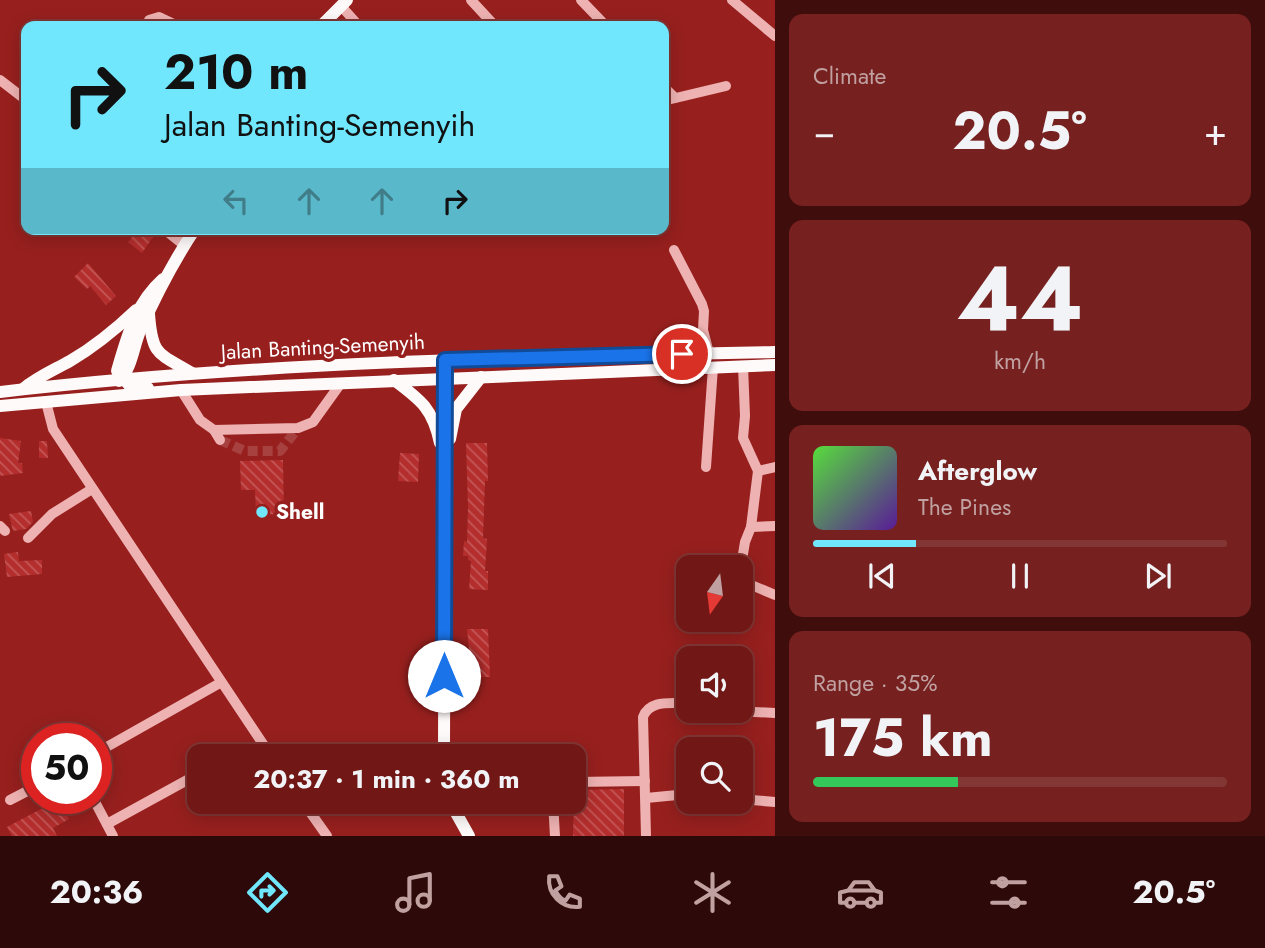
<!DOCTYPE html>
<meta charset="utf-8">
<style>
:root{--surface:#711816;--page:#76211f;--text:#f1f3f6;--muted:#c0a0a1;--line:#833735;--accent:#71e7fe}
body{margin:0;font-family:Jost,sans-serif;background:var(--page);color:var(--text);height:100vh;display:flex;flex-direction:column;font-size:26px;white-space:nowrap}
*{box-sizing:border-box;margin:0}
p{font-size:23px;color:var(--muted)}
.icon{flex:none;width:38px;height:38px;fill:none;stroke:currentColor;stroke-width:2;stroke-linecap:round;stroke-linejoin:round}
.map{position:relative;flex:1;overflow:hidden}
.details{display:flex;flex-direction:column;gap:14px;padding:14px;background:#3e0d0c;width:490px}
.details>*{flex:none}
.banner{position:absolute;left:21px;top:21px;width:648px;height:214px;border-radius:14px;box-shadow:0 4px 18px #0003,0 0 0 2px var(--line);background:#71e7fe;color:#111;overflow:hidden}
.needle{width:46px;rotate:194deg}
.controls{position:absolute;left:676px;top:555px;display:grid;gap:14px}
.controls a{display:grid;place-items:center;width:77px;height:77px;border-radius:14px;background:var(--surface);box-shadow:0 4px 18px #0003,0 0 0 2px var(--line);font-size:35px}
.speed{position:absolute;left:21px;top:723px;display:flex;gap:14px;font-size:35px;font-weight:700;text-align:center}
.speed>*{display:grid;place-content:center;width:91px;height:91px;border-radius:50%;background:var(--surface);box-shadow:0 4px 18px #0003,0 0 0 2px var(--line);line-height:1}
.speed .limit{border:10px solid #d22;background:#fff;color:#111}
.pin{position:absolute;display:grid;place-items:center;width:60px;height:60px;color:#fff;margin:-30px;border:4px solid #fff;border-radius:50%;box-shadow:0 2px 7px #0007}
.me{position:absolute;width:77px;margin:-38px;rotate:0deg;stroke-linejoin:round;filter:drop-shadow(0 0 5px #0008)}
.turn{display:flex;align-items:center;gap:24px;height:147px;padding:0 28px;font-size:32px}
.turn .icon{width:91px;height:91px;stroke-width:2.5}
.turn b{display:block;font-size:49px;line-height:60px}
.lanes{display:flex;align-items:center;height:66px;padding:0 28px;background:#0003;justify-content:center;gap:35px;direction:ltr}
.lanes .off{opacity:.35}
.big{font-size:52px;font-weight:700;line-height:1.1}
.details .card{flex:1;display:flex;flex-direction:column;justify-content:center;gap:10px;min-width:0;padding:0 24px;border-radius:14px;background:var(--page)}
.details .dial{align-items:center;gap:0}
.dial b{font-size:91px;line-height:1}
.song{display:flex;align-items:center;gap:21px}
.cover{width:84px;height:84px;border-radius:10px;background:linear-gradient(135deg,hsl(110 70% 55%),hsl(270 70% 35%))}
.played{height:7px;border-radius:4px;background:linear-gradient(90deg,var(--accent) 25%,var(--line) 25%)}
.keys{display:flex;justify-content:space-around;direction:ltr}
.heat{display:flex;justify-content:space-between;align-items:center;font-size:38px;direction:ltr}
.charge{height:10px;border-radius:5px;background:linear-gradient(90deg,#34c759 35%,var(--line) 0)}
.trip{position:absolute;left:187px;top:744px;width:399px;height:70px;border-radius:14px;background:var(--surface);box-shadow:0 4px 18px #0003,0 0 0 2px var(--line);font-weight:700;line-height:70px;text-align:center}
.dock{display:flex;height:112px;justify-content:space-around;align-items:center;background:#2d0a09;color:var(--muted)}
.dock .icon{width:49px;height:49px}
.dock .on{color:var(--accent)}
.dock b{font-size:32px;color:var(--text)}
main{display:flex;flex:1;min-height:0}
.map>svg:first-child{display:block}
.building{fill:url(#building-back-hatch)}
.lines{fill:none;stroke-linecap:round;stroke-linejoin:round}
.minor-tunnel{stroke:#a74140;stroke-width:10;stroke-dasharray:10 5;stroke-linecap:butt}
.minor{stroke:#efb2b2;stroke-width:10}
.major{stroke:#fffafa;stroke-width:12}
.route-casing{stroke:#114b97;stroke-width:18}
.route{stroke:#1a73e8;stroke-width:12}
.poi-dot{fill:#71e7fe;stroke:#97201e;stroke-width:2.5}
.labels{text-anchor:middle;stroke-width:7;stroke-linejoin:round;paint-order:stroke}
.street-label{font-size:21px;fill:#fff;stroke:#97201e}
.poi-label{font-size:21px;font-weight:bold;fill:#fff;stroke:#97201e;text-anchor:start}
</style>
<main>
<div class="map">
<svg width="775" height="836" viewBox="0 0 775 836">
<defs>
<pattern id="building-back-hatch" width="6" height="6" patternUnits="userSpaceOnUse" patternTransform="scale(1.75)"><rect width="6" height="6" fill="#b42e2d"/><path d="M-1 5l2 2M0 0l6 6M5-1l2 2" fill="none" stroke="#c35857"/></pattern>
</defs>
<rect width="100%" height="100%" fill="#97201e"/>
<g class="building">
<polygon points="138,229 142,229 153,237 142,253 128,242"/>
<polygon points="88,263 116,296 106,305 90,286 87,289 74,277"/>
<polygon points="0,438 21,441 18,463 22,463 23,473 0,476"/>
<polygon points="39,441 47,441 48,458 39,458"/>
<polygon points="466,443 487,443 488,481 485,481 483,538 487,539 485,571 488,571 488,590 469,589 471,561 468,560 468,556 463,556 464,541 467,542 468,508"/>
<polygon points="400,453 419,454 418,482 398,481"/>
<polygon points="283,460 284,514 256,515 255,490 241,490 240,461"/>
<polygon points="31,511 33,522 26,529 13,531 9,514"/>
<polygon points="18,552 19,561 42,560 42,574 7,577 4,554"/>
<polygon points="467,629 488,629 490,677 472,677"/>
<polygon points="624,789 624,836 573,836 574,790"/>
<polygon points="58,800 69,819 53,828 57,836 12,836 7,827"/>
</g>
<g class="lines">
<polyline class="minor-tunnel" points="220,440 245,451 280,451 298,428"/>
<g class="minor">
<polyline points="471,0 495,26"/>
<polyline points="581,0 606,26"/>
<polyline points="732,0 775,36"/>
<polyline points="341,6 359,26"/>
<polyline points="149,20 159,17 178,26"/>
<polyline points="0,80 26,100"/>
<polyline points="663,86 675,98"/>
<polyline points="663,101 726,86"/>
<polyline points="164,229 184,245"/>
<polyline points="674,250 702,304 704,311 703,330 709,353"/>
<polyline points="743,366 745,416 743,438 758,471 751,527 745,542 740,572 742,581 775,595"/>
<polyline points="181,390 200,420 214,430 220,440"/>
<polyline points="46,402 53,429 271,756"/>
<polyline points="214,430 298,428 313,422 341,383"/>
<polyline points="706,467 713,367"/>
<polyline points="758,471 775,467"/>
<polyline points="0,526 5,531"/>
<polyline points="751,527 775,526"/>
<polyline points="28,538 52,514 92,489"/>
<polyline points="735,711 775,713"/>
<polyline points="96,753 220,683"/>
<polyline points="574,782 645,781"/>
<polyline points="93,798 113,836"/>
<polyline points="646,798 688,794"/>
<polyline points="740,799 775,802"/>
<polyline points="10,800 37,786"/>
<polyline points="303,802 327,836"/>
<polyline points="553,802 555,836"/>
<polyline points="107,824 200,773"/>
<path d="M646,836L643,717C650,699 671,704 688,703"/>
</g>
<g class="major">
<polyline points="321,26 347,0"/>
<path d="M149,314C152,356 158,353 192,373"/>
<path d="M394,380C421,400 433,409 440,443"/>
<path d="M119,381C132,368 133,348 140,331C156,295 173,262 195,229"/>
<path d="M148,388L130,386L117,371C127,337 135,304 163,279"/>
<path d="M23,389C37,377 54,370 70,361C94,347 116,329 136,310"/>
<path d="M0,392C257,362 516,357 775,352"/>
<polyline points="0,406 181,390 775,365"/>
<polyline points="450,439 456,409 481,377"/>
<polyline points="444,756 445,371"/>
<polyline points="450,802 469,836"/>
</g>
</g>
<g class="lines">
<defs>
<polyline id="route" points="444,676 445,360 682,354"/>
</defs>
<use href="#route" class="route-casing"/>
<use href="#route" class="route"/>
</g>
<circle class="poi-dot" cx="262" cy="512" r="7"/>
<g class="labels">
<g class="street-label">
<text transform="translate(323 347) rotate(-3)" y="7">Jalan Banting-Semenyih</text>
</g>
<g class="poi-label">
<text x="276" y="519">Shell</text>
</g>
</g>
</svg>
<div class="controls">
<a><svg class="needle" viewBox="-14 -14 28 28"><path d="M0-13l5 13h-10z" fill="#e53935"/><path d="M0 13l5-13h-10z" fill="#c0a0a1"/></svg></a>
<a><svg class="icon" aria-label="sound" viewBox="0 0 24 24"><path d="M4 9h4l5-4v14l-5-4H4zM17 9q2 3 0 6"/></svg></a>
<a><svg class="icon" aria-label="search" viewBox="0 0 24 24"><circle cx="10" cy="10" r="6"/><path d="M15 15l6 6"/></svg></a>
</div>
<div class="speed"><div class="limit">50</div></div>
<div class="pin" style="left:682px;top:354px;background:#d93025"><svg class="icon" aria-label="arrive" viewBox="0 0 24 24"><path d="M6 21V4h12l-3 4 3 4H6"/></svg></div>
<svg class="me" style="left:444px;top:676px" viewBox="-20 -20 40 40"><circle r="19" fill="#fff"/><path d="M0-13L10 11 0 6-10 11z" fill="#1a73e8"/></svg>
<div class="trip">20:37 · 1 min · 360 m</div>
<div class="banner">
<div class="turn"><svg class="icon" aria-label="right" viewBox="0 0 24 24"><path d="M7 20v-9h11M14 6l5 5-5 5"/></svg><div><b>210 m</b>Jalan Banting-Semenyih</div></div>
<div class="lanes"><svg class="icon off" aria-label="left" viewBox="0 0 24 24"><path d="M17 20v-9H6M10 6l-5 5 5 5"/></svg><svg class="icon off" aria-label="ahead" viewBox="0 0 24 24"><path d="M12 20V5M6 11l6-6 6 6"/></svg><svg class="icon off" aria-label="ahead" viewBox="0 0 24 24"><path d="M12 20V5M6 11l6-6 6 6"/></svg><svg class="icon" aria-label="right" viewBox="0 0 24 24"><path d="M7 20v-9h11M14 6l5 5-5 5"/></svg></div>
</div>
</div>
<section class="details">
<div class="card"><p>Climate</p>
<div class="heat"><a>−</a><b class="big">20.5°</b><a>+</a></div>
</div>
<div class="card dial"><b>44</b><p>km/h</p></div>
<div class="card">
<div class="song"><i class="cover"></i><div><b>Afterglow</b><p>The Pines</p></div></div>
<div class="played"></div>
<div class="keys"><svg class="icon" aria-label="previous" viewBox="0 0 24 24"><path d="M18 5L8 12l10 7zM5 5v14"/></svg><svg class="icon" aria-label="pause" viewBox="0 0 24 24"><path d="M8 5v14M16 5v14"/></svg><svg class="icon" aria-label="next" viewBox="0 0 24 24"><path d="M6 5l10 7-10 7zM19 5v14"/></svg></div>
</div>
<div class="card"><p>Range · 35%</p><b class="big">175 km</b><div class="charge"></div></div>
</section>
</main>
<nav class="dock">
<b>20:36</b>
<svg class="icon on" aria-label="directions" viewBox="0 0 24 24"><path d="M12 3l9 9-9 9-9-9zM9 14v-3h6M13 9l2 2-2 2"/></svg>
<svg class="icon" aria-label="music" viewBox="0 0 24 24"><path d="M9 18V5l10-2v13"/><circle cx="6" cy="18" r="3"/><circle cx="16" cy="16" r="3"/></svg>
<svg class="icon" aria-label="phone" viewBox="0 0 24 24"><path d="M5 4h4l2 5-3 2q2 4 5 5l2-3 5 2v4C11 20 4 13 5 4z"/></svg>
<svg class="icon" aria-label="climate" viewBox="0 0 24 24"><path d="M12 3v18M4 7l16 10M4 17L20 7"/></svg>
<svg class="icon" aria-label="car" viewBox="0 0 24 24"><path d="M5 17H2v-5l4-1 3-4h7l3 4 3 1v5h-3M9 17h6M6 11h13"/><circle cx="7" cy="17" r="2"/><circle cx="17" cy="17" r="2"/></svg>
<svg class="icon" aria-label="filters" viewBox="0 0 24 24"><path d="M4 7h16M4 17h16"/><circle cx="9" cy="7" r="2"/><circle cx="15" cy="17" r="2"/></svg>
<b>20.5°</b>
</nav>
